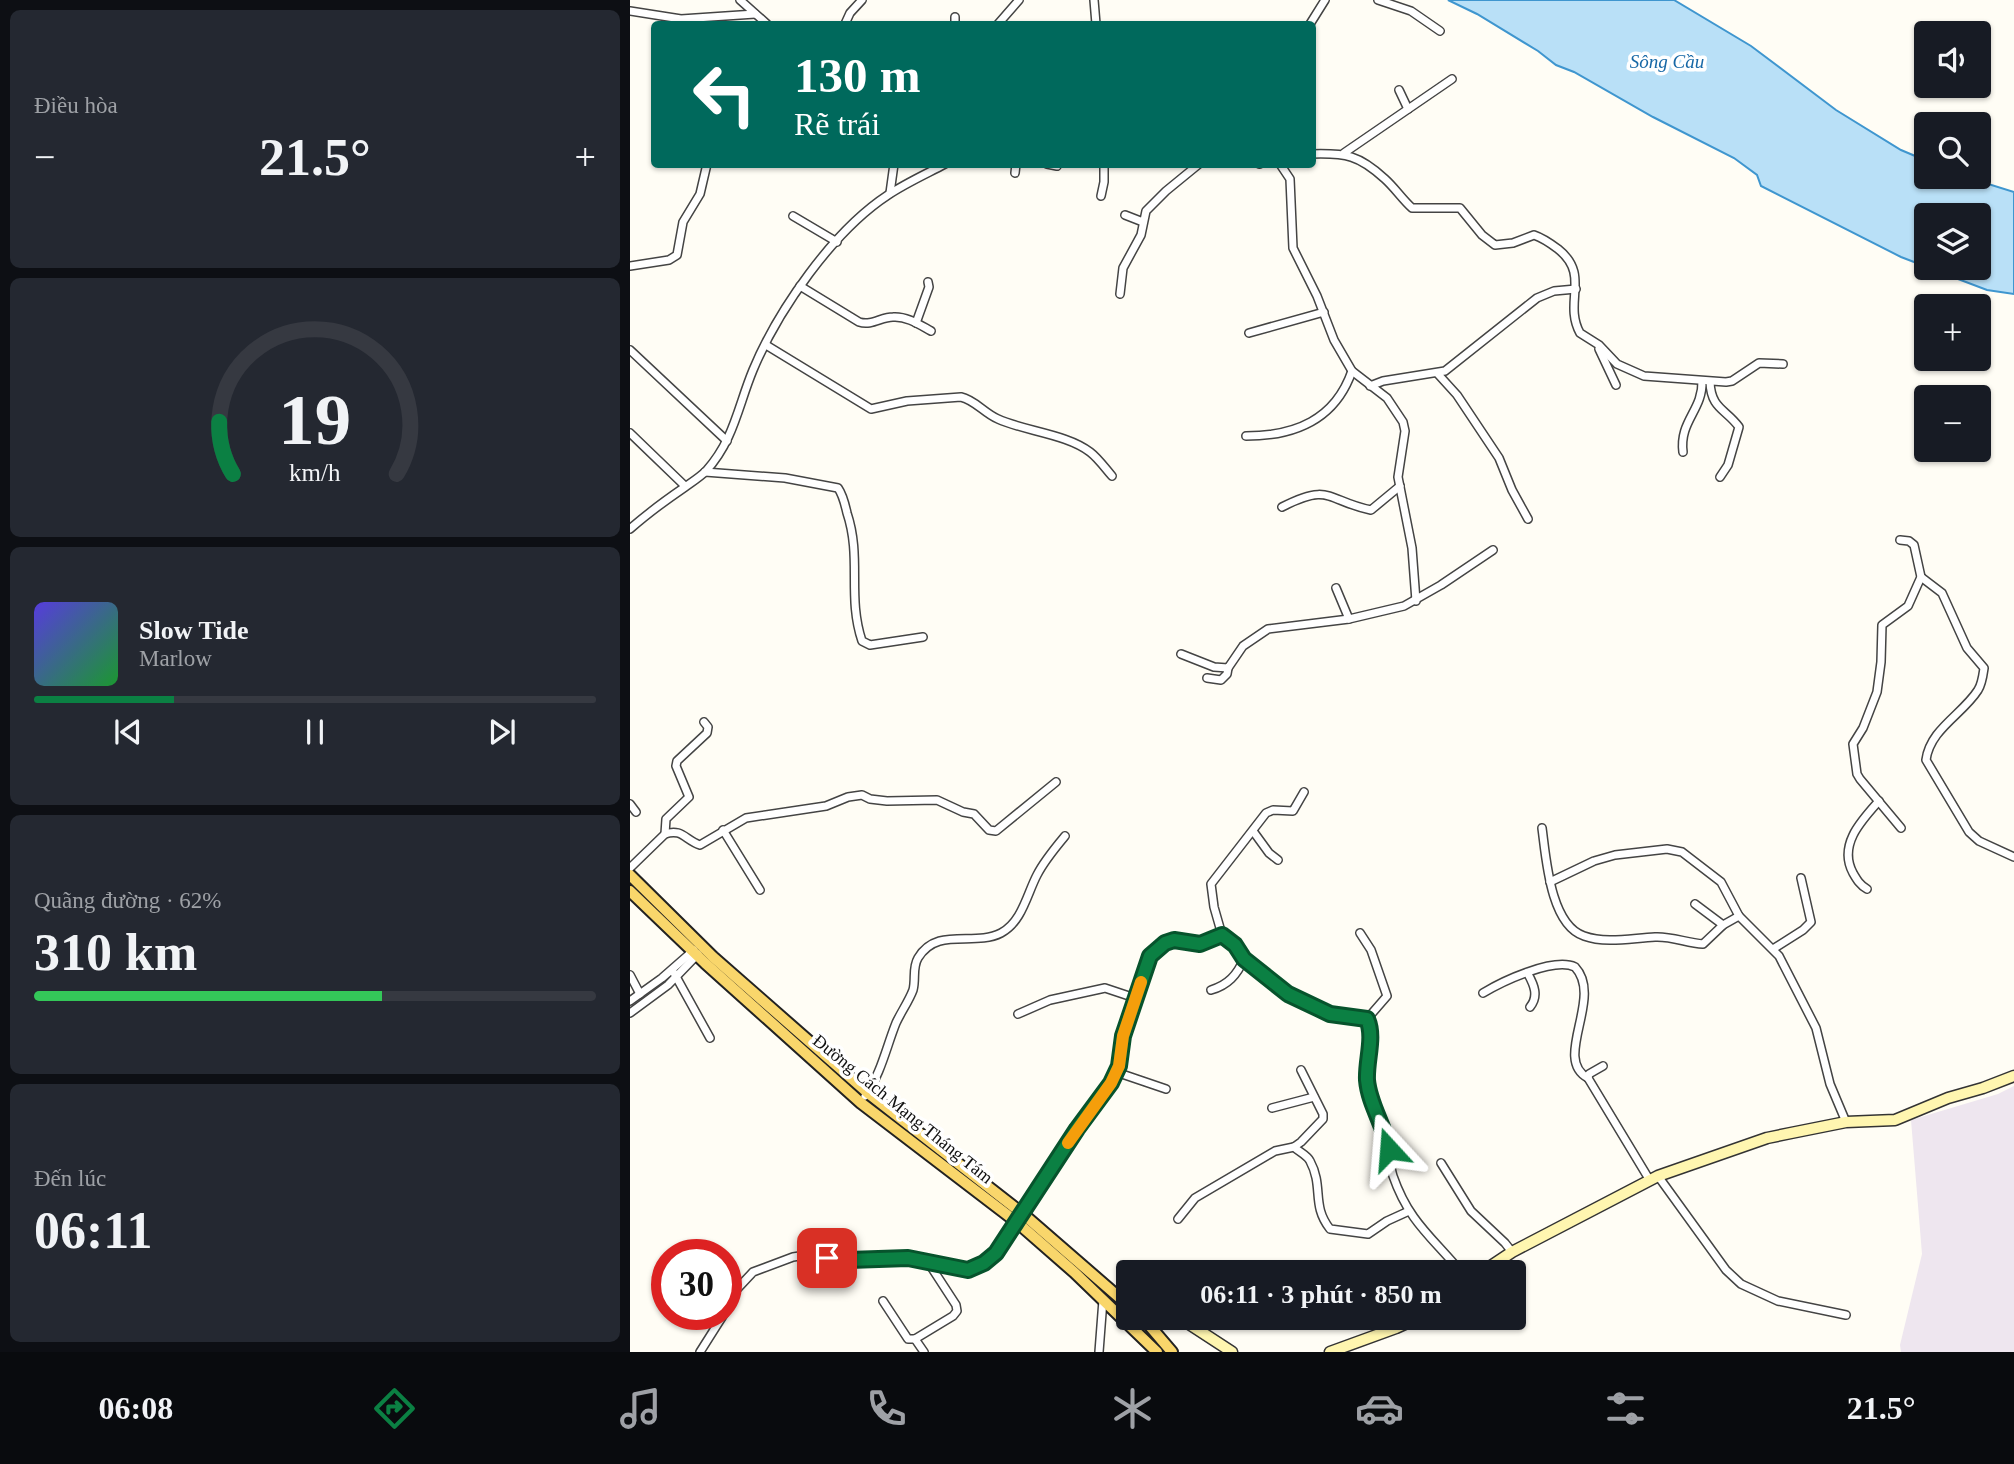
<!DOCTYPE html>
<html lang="vi">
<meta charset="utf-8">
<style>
:root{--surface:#171b24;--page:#242831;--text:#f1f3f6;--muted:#9ea1a6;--line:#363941;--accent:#0b8043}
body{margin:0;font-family:"Times New Roman",serif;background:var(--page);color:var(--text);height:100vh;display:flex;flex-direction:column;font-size:26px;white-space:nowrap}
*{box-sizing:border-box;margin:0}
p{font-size:23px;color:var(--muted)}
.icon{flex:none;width:38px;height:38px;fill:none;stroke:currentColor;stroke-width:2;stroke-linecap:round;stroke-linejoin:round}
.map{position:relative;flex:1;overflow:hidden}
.panel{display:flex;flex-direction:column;gap:10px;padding:10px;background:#0d0f14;width:630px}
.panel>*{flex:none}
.banner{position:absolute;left:21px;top:21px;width:665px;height:147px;border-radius:7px;box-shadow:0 2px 5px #0004;background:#00695c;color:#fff;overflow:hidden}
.buttons{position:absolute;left:1284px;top:21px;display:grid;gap:14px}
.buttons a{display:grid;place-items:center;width:77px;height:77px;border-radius:7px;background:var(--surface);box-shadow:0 2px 5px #0004;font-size:35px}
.speed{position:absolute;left:21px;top:1239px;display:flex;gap:14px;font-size:35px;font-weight:700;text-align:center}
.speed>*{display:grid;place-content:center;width:91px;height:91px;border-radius:50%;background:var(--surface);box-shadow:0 2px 5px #0004;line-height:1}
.speed .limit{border:10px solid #d22;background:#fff;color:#111}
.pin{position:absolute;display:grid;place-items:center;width:60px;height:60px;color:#fff;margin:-30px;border-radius:14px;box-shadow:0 4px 10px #0006}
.me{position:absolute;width:77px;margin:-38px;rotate:341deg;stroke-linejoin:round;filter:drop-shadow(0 0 5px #0008)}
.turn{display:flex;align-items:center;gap:24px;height:147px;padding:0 28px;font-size:32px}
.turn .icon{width:91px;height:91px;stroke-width:2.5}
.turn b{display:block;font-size:49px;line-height:60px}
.big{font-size:52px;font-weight:700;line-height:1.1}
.panel .tile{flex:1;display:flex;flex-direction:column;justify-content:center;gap:10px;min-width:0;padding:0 24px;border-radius:10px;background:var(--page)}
.panel .dial{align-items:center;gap:0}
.dial svg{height:182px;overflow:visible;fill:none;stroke:var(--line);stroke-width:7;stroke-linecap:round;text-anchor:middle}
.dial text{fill:var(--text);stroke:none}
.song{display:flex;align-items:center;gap:21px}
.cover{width:84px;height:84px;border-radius:10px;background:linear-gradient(135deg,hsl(250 70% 55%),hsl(130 70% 35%))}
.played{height:7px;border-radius:4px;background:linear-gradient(90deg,var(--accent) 25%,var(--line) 25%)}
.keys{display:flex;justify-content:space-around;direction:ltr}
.heat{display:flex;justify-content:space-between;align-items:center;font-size:38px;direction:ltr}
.charge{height:10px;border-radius:5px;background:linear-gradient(90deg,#34c759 62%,var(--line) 0)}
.trip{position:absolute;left:486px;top:1260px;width:410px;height:70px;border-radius:7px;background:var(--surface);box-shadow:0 2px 5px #0004;font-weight:700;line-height:70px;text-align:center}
.dock{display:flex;height:112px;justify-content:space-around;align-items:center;background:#090b0e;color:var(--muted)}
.dock .icon{width:49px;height:49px}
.dock .current{color:var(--accent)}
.dock b{font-size:32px;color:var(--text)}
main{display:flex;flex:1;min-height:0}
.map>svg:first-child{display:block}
.industrial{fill:#eee6ef}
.water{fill:#b9e0f7;stroke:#3f96cf;stroke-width:2}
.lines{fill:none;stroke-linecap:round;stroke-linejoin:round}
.minor-casing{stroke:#444;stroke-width:10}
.secondary-casing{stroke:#333;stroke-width:13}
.primary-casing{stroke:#222;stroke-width:14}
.minor{stroke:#fff;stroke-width:7}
.secondary{stroke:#fff6b0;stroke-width:10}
.primary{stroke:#f9d66b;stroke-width:10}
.route-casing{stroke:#07532c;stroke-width:18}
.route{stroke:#0b8043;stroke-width:12}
.slow{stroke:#f59e0b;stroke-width:12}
.labels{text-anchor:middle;stroke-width:7;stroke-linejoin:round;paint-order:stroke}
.street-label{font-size:18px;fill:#111;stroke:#fff}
.water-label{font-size:19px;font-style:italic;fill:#1768a6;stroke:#fff}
</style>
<main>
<section class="panel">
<div class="tile"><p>Điều hòa</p>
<div class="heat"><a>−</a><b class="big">21.5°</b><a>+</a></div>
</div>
<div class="tile dial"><svg viewBox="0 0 100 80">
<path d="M14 69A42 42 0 1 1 86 69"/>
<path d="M14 69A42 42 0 0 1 8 46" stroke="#0b8043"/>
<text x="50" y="56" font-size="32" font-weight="700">19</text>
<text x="50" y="72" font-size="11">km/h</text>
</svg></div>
<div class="tile">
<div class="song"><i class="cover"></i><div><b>Slow Tide</b><p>Marlow</p></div></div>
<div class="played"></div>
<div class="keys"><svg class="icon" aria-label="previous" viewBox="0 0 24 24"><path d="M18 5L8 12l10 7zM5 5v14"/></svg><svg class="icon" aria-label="pause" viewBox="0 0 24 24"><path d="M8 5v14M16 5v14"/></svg><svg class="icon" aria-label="next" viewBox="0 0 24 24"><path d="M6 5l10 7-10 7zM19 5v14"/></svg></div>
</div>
<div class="tile"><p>Quãng đường · 62%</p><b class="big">310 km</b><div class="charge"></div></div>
<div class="tile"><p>Đến lúc</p><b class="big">06:11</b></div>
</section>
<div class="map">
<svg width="1384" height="1352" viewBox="0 0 1384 1352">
<rect width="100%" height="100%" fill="#fffdf5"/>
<polygon class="industrial" points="1384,1086 1384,1352 1271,1352 1270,1345 1292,1254 1281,1120 1368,1094"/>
<polygon class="water" points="818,0 1044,0 1121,46 1206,110 1271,150 1297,161 1297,177 1336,177 1384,192 1384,294 1357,290 1299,268 1349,268 1349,215 1297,215 1297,267 1271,257 1131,186 1127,175 1104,158 1023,117 944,72 926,65 908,51 847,14"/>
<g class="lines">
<defs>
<g id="minor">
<polyline points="110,0 137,24"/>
<polyline points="464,0 466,24"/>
<polyline points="748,0 781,11 810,31"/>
<polyline points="0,11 51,19 125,14"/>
<polyline points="325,17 325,24"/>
<polyline points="215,24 220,13 232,0"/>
<polyline points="368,24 389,0"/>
<polyline points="680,24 695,0"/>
<polyline points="769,90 778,109"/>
<polyline points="714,153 822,79"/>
<path d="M682,154C716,153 729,155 755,179C765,188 772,199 782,208H830L852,235L865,245L883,243L904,235C913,238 920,243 928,249C961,275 933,302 950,333L969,345L987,364L1014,376L1096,382L1102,381L1129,363L1153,364"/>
<polyline points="417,164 427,166"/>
<polyline points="629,164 630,164"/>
<polyline points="650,164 660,179 663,248 687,296 704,340 722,371 757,398 773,422 775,431 768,477 782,548 786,601"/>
<polyline points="385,173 386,164"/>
<polyline points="260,193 264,164"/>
<polyline points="471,196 474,182 474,164"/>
<polyline points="495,215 513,222"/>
<polyline points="163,216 207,242"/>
<polyline points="0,266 39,260 47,255 53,222 70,194 77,164"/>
<path d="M170,286L229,322C242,326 251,317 263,317C277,316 290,325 301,331"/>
<polyline points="490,294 493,268 511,235 516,211 536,191 569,164"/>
<polyline points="286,323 299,287 298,282"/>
<polyline points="619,333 694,312"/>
<path d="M136,345L241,409L277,401L331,397C345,400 354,413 368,419C394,431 437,434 460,452C468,458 475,468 482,476"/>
<polyline points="969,349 986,385"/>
<polyline points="0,350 97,441"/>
<polyline points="807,373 827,395 869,458 882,490 898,519"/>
<path d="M1080,382C1081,409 1096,409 1109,427L1098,465L1090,477"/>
<polyline points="740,386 753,381 815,371 907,298 924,291 946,289"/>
<polyline points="0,433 55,486"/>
<path d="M616,436C665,436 705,420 722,371"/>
<path d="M1053,452C1049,421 1073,410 1072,381"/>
<path d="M75,472L155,478L208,488C213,495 215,504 217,513C232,558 217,596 232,641L240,645L293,637"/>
<path d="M652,507C701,482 697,501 741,510L770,486"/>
<path d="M0,529C17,514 36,500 55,487C62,482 70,477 76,471C104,440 108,406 123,370C148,310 203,231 258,195C276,183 296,174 315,164"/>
<polyline points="1270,540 1279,541 1284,545 1291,577 1278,606 1252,625 1251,662 1247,692 1233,728 1223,744 1227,774 1230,779 1271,828"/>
<path d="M1291,577L1312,593L1337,648L1354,668C1353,675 1352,684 1348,690C1333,714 1300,729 1296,760L1339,832L1349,841L1384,857"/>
<polyline points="706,588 719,619"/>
<polyline points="551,654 584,667 598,668 613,646 638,629 719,619 774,606 811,585 863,550"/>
<polyline points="577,678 591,680 597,674 598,668"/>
<polyline points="674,792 663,811 643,810 636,813 581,884 584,907 592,935 605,945 614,959 658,994 680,1005 700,1014 737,1019"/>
<polyline points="0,804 6,812"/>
<path d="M912,828C916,857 920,925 954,936C976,944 1002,938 1025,937C1041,936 1057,943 1073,944L1093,925L1109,916"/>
<polyline points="93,830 130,890"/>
<polyline points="623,831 639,853 648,860"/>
<polyline points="35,834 36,819 59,797 46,766 47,761 77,733 78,727 74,722"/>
<path d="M0,868L35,834C52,828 55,840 70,845L116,818L196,806L218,797L232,795L240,799L257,801L307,800L333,812L344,814L359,830L366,831L426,782"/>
<polyline points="920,882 964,861 985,855 1037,849 1052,852 1091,882 1109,916 1149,956 1186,1028 1200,1084 1216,1122"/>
<path d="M1237,889C1230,885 1227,880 1223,873C1208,845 1231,821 1249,801"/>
<polyline points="1065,904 1093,925"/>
<polyline points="730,933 741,950 757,996 737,1019"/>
<polyline points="1143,949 1173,930 1181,922 1171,878"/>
<polyline points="44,973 80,1038"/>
<path d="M898,974C904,985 909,996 900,1007"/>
<polyline points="0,975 10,994"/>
<path d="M581,990C598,985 607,975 614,959"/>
<path d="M853,993C873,981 924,957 945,967C974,998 922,1059 958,1078"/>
<polyline points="0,1001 32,978 64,950"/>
<polyline points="0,1013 38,985 68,954"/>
<polyline points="388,1014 420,1000 475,988 505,998"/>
<path d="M737,1019C746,1039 734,1066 738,1088C741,1106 752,1122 757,1139C760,1151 759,1164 763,1176C779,1222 802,1237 831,1272"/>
<polyline points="973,1066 959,1074 958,1078 1019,1179"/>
<polyline points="486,1072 536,1089"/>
<path d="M235,1096C251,1074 256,1048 266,1023C271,1012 279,1001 283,990C286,979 282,968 288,958C307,926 344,947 371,933C392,922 397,894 407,875C414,861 425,848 435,836"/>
<polyline points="642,1108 684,1097"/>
<path d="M664,1147C669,1152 677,1155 680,1161C694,1187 681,1205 700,1229L738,1234L757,1221L779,1211"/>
<polyline points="811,1163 841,1211 875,1243 882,1252"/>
<polyline points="1028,1176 1096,1270 1111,1284 1148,1301 1216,1315"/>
<polyline points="548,1219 565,1198 645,1151 664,1147 671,1142 693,1119 693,1114 671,1070"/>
<polyline points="253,1301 278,1339 285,1339 323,1316 327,1311 326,1305 298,1262"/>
<polyline points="96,1311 107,1289 123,1272 163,1257 176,1255 219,1260 278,1258 338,1270 353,1263 374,1244 447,1129 481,1082 489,1066 493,1036 520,956 535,943 544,940 570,944 592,935"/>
<polyline points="285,1339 294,1352"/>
<polyline points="70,1352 94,1314"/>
<polyline points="469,1352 473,1300"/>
</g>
<g id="secondary">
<polyline points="852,1272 882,1252 1028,1176 1137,1138 1161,1133 1216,1122 1265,1120 1318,1098 1353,1088 1384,1076"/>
<polyline points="550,1318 602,1352"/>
<polyline points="700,1352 766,1328 788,1318"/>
</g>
<g id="primary">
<polyline points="0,875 83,957 238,1093 393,1214 499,1306"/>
<polyline points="0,891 75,963 231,1103 388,1223 444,1272 527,1352"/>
<polyline points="513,1318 542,1352"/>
</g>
</defs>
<use href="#minor" class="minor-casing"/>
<use href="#secondary" class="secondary-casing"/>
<use href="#primary" class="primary-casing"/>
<use href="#minor" class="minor"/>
<use href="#secondary" class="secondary"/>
<use href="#primary" class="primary"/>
</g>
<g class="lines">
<defs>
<path id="route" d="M197,1258L219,1260L278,1258L338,1270L354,1263L366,1253L447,1129L481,1083L489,1066L493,1036L520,956L535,943L544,940L570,944L592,935L605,945L614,959L658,994L700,1014L737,1019C745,1037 736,1060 737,1080C739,1104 754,1125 759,1149"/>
</defs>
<use href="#route" class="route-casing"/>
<use href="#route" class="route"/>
<polyline class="slow" points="438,1143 481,1083 489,1066 493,1036 511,982"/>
</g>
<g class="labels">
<g class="street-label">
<text transform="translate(273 1109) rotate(39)" y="6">Đường Cách Mạng Tháng Tám</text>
</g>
<g class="water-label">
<text x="1037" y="68">Sông Cầu</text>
</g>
</g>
</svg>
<div class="buttons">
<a><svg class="icon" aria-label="sound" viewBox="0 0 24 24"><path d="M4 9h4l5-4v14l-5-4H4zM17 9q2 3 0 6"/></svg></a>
<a><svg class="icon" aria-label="search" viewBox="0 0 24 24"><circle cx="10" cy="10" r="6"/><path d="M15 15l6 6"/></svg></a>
<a><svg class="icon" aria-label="layers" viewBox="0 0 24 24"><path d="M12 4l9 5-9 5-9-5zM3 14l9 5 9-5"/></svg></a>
<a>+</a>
<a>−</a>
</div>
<div class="speed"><div class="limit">30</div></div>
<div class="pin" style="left:197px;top:1258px;background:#d93025"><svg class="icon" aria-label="arrive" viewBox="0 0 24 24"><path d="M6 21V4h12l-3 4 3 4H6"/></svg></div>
<svg class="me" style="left:759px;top:1149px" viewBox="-20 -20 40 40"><path d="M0-17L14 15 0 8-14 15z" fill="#0b8043" stroke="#fff" stroke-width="4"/></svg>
<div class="trip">06:11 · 3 phút · 850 m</div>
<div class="banner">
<div class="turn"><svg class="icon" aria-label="left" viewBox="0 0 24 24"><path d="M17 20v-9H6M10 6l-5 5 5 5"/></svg><div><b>130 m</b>Rẽ trái</div></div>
</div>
</div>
</main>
<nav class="dock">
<b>06:08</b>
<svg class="icon current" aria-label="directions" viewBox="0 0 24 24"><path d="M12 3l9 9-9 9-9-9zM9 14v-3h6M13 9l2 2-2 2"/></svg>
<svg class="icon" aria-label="music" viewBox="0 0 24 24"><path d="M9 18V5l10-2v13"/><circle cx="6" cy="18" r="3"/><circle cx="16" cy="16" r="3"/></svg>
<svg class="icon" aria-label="phone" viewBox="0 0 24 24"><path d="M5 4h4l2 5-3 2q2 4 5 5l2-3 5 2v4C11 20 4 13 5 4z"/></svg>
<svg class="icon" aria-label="climate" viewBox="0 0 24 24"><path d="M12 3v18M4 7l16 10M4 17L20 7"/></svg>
<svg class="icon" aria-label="car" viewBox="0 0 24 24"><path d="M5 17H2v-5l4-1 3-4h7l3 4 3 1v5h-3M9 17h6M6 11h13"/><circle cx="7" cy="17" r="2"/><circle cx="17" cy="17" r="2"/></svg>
<svg class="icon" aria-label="filters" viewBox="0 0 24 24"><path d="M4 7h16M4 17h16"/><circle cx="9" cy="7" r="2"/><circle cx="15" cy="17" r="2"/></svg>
<b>21.5°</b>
</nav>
